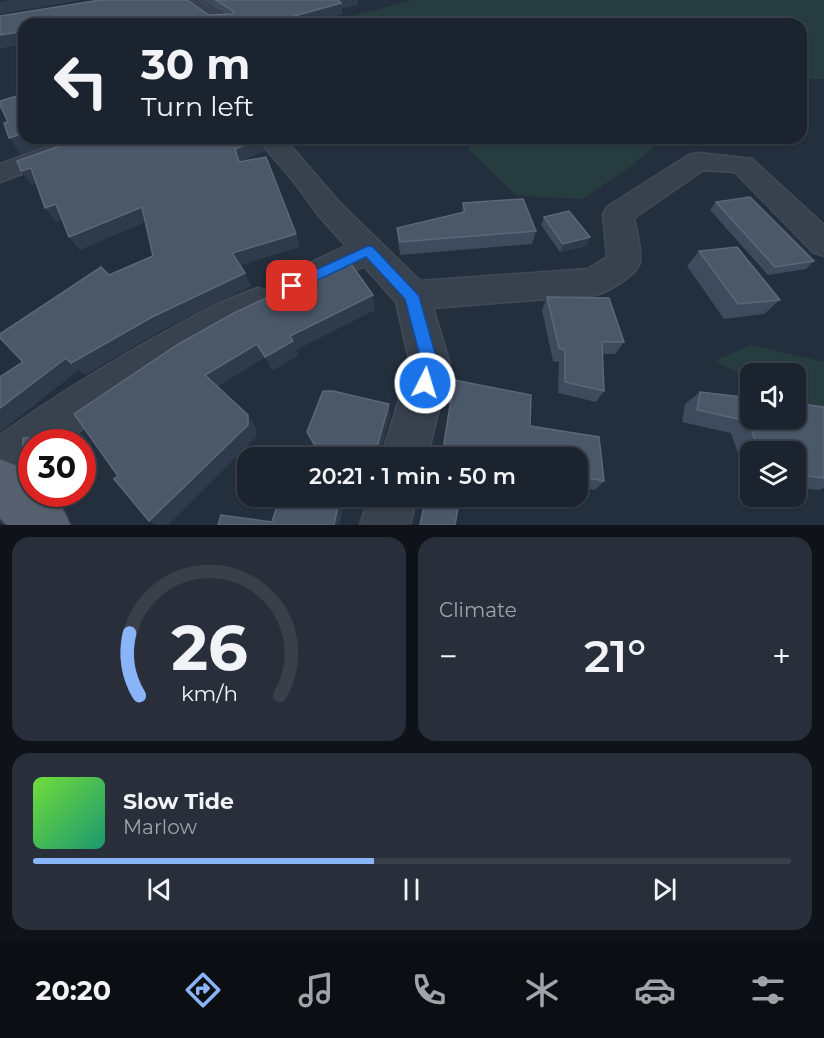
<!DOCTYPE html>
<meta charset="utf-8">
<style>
:root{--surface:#1b232e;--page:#282f3a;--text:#f1f3f6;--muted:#a0a4aa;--line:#39404a;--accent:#8ab4f8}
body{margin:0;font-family:Montserrat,sans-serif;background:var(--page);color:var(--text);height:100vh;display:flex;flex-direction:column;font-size:22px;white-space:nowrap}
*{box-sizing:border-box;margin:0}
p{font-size:20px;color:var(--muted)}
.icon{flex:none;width:33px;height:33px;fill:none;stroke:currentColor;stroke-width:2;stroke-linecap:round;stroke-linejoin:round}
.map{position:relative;height:525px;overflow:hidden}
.sheet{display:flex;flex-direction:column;gap:12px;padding:12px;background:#0f1319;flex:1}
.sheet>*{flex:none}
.guide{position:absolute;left:18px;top:18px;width:789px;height:126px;border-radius:18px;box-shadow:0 2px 4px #0004,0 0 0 2px var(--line);background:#1b232e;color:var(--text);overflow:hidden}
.controls{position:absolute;left:740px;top:363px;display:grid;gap:12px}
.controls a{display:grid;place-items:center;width:66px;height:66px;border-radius:12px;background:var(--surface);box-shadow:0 2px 4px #0004,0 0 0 2px var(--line);font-size:30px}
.speed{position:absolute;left:18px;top:429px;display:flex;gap:12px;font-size:30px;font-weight:700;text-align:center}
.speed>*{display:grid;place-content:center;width:78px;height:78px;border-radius:50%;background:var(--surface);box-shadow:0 2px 4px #0004,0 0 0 2px var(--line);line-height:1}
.speed .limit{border:9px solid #d22;background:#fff;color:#111}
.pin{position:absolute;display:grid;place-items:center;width:51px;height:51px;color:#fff;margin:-26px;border-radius:12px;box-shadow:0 3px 9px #0006}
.me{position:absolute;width:66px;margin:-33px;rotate:5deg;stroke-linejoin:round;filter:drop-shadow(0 0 4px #0008)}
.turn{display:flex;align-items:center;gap:21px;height:126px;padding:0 24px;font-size:27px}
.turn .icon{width:78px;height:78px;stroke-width:2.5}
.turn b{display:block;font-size:42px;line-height:51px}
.big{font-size:45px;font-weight:600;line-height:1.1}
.sheet .tile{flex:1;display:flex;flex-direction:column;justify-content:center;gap:9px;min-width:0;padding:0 21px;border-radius:18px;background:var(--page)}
.sheet .dial{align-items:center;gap:0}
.dial svg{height:156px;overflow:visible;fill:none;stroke:var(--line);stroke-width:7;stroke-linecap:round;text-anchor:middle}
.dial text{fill:var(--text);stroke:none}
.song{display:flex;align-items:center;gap:18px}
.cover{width:72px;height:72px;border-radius:9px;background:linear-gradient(135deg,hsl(100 70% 55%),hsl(160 70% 35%))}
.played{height:6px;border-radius:3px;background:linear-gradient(90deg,var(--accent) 45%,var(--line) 45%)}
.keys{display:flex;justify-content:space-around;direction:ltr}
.heat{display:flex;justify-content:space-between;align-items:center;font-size:33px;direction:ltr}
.sheet .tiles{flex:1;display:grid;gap:12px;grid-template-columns:1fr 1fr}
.tile:last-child{grid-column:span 2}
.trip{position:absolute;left:237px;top:447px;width:351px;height:60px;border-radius:18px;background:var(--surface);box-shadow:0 2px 4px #0004,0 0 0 2px var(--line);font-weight:600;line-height:60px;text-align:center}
.menu{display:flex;height:96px;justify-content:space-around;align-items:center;background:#0b0e12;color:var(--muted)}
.menu .icon{width:42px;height:42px}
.menu .current{color:var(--accent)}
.menu b{font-size:27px;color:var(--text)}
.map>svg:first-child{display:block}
.green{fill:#263c3f}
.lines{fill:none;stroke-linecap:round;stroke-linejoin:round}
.minor-casing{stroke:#414a57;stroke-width:3}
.major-casing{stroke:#414a57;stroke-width:3}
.minor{fill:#38414e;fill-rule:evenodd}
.major{fill:#56606e;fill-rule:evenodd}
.wall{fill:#3f4b5c}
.shaded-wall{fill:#2f3b4b}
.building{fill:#4b5868;stroke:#5c6777;stroke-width:1.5}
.route{fill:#1a73e8;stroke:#114b97;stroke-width:1.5}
</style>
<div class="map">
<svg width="824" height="525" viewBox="0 0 824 525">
<rect width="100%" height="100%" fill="#242f3e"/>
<g class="green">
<polygon points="412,0 824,0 824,79 801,79 801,24 340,24 344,18"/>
<polygon points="465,138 664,138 629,168 582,199 517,196 469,150"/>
<polygon points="751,345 824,362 824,414 795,401 795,374 750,374 750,379 715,361"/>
</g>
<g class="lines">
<defs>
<g id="minor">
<polygon points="178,0 198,0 235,24 214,24"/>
<polygon points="71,138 108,138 104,143 0,182 0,164"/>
<path d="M257,138H284L339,202L420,281L588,269L607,257L603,214L607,207L689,155L698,153L752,159L824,225V256L813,252L735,172L703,170L634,218C636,231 642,249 640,261C639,275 607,292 595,295L433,308L450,364L427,458H381L410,364L396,302L364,266C343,277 318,296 295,288L290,279L295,270L346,246L319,216L295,183Z"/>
<path d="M258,288L271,292L276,302L271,312L171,368L64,442H32V467L16,479L0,486V435C52,398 107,364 163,333C194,316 225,299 258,288Z"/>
<polygon points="369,496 417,496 410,525 360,525"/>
</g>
<path id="major" d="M0,459L17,466L32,482V494C55,494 62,505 70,525H7L0,518Z"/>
</defs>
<use href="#minor" class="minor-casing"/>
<use href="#major" class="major-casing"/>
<use href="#minor" class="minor"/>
<use href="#major" class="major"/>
</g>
<g class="wall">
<polygon points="202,0 358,0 358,5 342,8 342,14 307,24 24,24 24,44 0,48 0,16 224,14"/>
<polygon points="716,202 814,261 806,269 768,275 710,210"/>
<polygon points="463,203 536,231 532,244 400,255 398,241 397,228 462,212"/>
<polygon points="544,217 590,237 586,246 560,252 541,225"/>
<polygon points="699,251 780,300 764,314 724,319 687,266"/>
<polygon points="547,297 624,342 615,354 602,354 604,391 596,402 558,393 559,362 553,361 542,310"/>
<polygon points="454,380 531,395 530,426 599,437 604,481 595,490 578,486 578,458 442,458"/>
<polygon points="700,392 824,407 824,488 819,490 795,487 795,452 750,452 750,480 747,480 731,433 682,422 685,404"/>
</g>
<g class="shaded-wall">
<polygon points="10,0 82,0 0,14 0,2"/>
<polygon points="337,0 358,0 358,5 342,8 342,14 307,24 276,24 276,21"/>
<polygon points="19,32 24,40 24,44 0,48 0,35"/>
<polygon points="24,133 24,138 67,138 21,154 9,138"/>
<polygon points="261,138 265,151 239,162 235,149"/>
<polygon points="289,138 298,138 290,141"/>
<polygon points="31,168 41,181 31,185 21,171"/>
<polygon points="56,204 67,217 56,222 45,208"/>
<polygon points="142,207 150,220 80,250 69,237"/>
<polygon points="296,234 300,247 238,266 232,253"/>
<polygon points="590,237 586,246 560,252 563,244"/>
<polygon points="245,273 251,286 162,330 85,375 79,370 0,432 0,408 66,358"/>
<polygon points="373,295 375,310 296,350 299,355 272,371 265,357 290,336"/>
<polygon points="257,344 264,358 215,388 205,375"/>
<polygon points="389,404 390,416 379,458 374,458"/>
<polygon points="248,415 256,427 256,437 168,525 157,525 149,521"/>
<polygon points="339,501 343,509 339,525 334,525"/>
</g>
<g class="building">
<polygon points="100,0 187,0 209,15 234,14 233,11 216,0 338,0 341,3 276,21 279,24 24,24 24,38 19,32 0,35 0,16"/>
<polygon points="24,94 24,133 9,138 4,123 8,122 0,105 0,101"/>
<polygon points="82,138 261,138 235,149 239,162 266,157 296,234 232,253 245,273 152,317 71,363 66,358 0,408 0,377 23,362 0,338 0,334 101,267 109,275 153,256 142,207 69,237 56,204 45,208 31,168 21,171 17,161"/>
<polygon points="750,197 814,261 775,267 716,202"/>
<polygon points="523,199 536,231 400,242 397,228 465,212 463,203"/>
<polygon points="569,211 590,237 563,244 544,217"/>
<polygon points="737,247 780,300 738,304 699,251"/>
<polygon points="348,260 373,295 290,336 293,341 265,357 257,344 205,375 248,415 248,425 149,521 114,479 118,476 74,414 177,345 234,313"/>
<polygon points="547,297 609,298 624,342 602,342 604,391 565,382 565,350 559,348"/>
<polygon points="454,380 531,395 530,426 599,437 604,481 578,476 578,458 480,458 443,450"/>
<polygon points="323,391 333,391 389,404 374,458 322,458 307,432"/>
<polygon points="700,392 750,398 750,418 795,418 795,403 824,407 824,478 795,474 795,452 760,452 748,421 697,410"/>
<polygon points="23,438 45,438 49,442 32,442 32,475 22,463"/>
<polygon points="280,496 334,496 339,501 334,525 218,525 221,515 272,522"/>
<polygon points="426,496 460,496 455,525 420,525"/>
</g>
<polygon class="route" points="368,246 373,247 419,296 438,364 431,388 425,390 419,388 416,383 422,364 405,299 366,257 297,290 287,290 285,286 287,283"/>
</svg>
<div class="controls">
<a><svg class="icon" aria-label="sound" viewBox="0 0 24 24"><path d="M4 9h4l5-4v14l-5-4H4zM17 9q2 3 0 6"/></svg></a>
<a><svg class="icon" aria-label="layers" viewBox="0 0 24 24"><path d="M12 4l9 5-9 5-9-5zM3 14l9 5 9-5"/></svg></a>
</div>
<div class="speed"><div class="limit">30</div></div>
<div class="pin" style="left:292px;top:286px;background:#d93025"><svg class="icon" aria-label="arrive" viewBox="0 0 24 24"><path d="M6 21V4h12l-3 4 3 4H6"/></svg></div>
<svg class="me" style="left:425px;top:383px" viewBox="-20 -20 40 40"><circle r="17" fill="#1a73e8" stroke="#fff" stroke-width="3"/><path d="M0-11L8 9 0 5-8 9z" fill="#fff"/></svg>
<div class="trip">20:21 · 1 min · 50 m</div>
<div class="guide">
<div class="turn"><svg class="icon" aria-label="left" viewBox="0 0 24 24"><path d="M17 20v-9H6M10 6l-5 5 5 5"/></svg><div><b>30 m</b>Turn left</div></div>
</div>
</div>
<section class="sheet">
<div class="tiles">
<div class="tile dial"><svg viewBox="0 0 100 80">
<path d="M14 69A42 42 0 1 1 86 69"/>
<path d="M14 69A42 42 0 0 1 9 37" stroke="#8ab4f8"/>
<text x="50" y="56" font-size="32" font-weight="700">26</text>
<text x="50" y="72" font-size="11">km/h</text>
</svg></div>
<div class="tile"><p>Climate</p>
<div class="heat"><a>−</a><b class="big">21°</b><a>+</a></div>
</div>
<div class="tile">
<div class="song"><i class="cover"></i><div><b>Slow Tide</b><p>Marlow</p></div></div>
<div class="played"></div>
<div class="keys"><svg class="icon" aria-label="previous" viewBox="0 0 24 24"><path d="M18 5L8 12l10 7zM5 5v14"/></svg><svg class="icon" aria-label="pause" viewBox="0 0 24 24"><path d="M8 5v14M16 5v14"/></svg><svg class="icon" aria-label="next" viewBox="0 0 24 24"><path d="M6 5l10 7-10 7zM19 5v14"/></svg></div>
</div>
</div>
</section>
<nav class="menu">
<b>20:20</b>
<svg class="icon current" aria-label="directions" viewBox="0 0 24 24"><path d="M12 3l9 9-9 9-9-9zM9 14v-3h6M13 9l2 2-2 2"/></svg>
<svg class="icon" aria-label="music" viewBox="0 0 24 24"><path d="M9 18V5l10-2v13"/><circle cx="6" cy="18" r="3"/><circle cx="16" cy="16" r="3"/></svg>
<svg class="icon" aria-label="phone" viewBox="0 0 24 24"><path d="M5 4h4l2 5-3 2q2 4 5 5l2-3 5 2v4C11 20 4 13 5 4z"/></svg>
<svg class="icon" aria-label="climate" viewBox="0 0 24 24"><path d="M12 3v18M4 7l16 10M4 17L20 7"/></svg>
<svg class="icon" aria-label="car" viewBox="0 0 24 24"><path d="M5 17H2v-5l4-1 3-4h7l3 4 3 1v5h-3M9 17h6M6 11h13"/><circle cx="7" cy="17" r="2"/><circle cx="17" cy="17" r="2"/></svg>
<svg class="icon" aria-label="filters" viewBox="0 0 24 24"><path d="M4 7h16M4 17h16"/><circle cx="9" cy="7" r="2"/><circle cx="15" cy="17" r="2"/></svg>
</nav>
